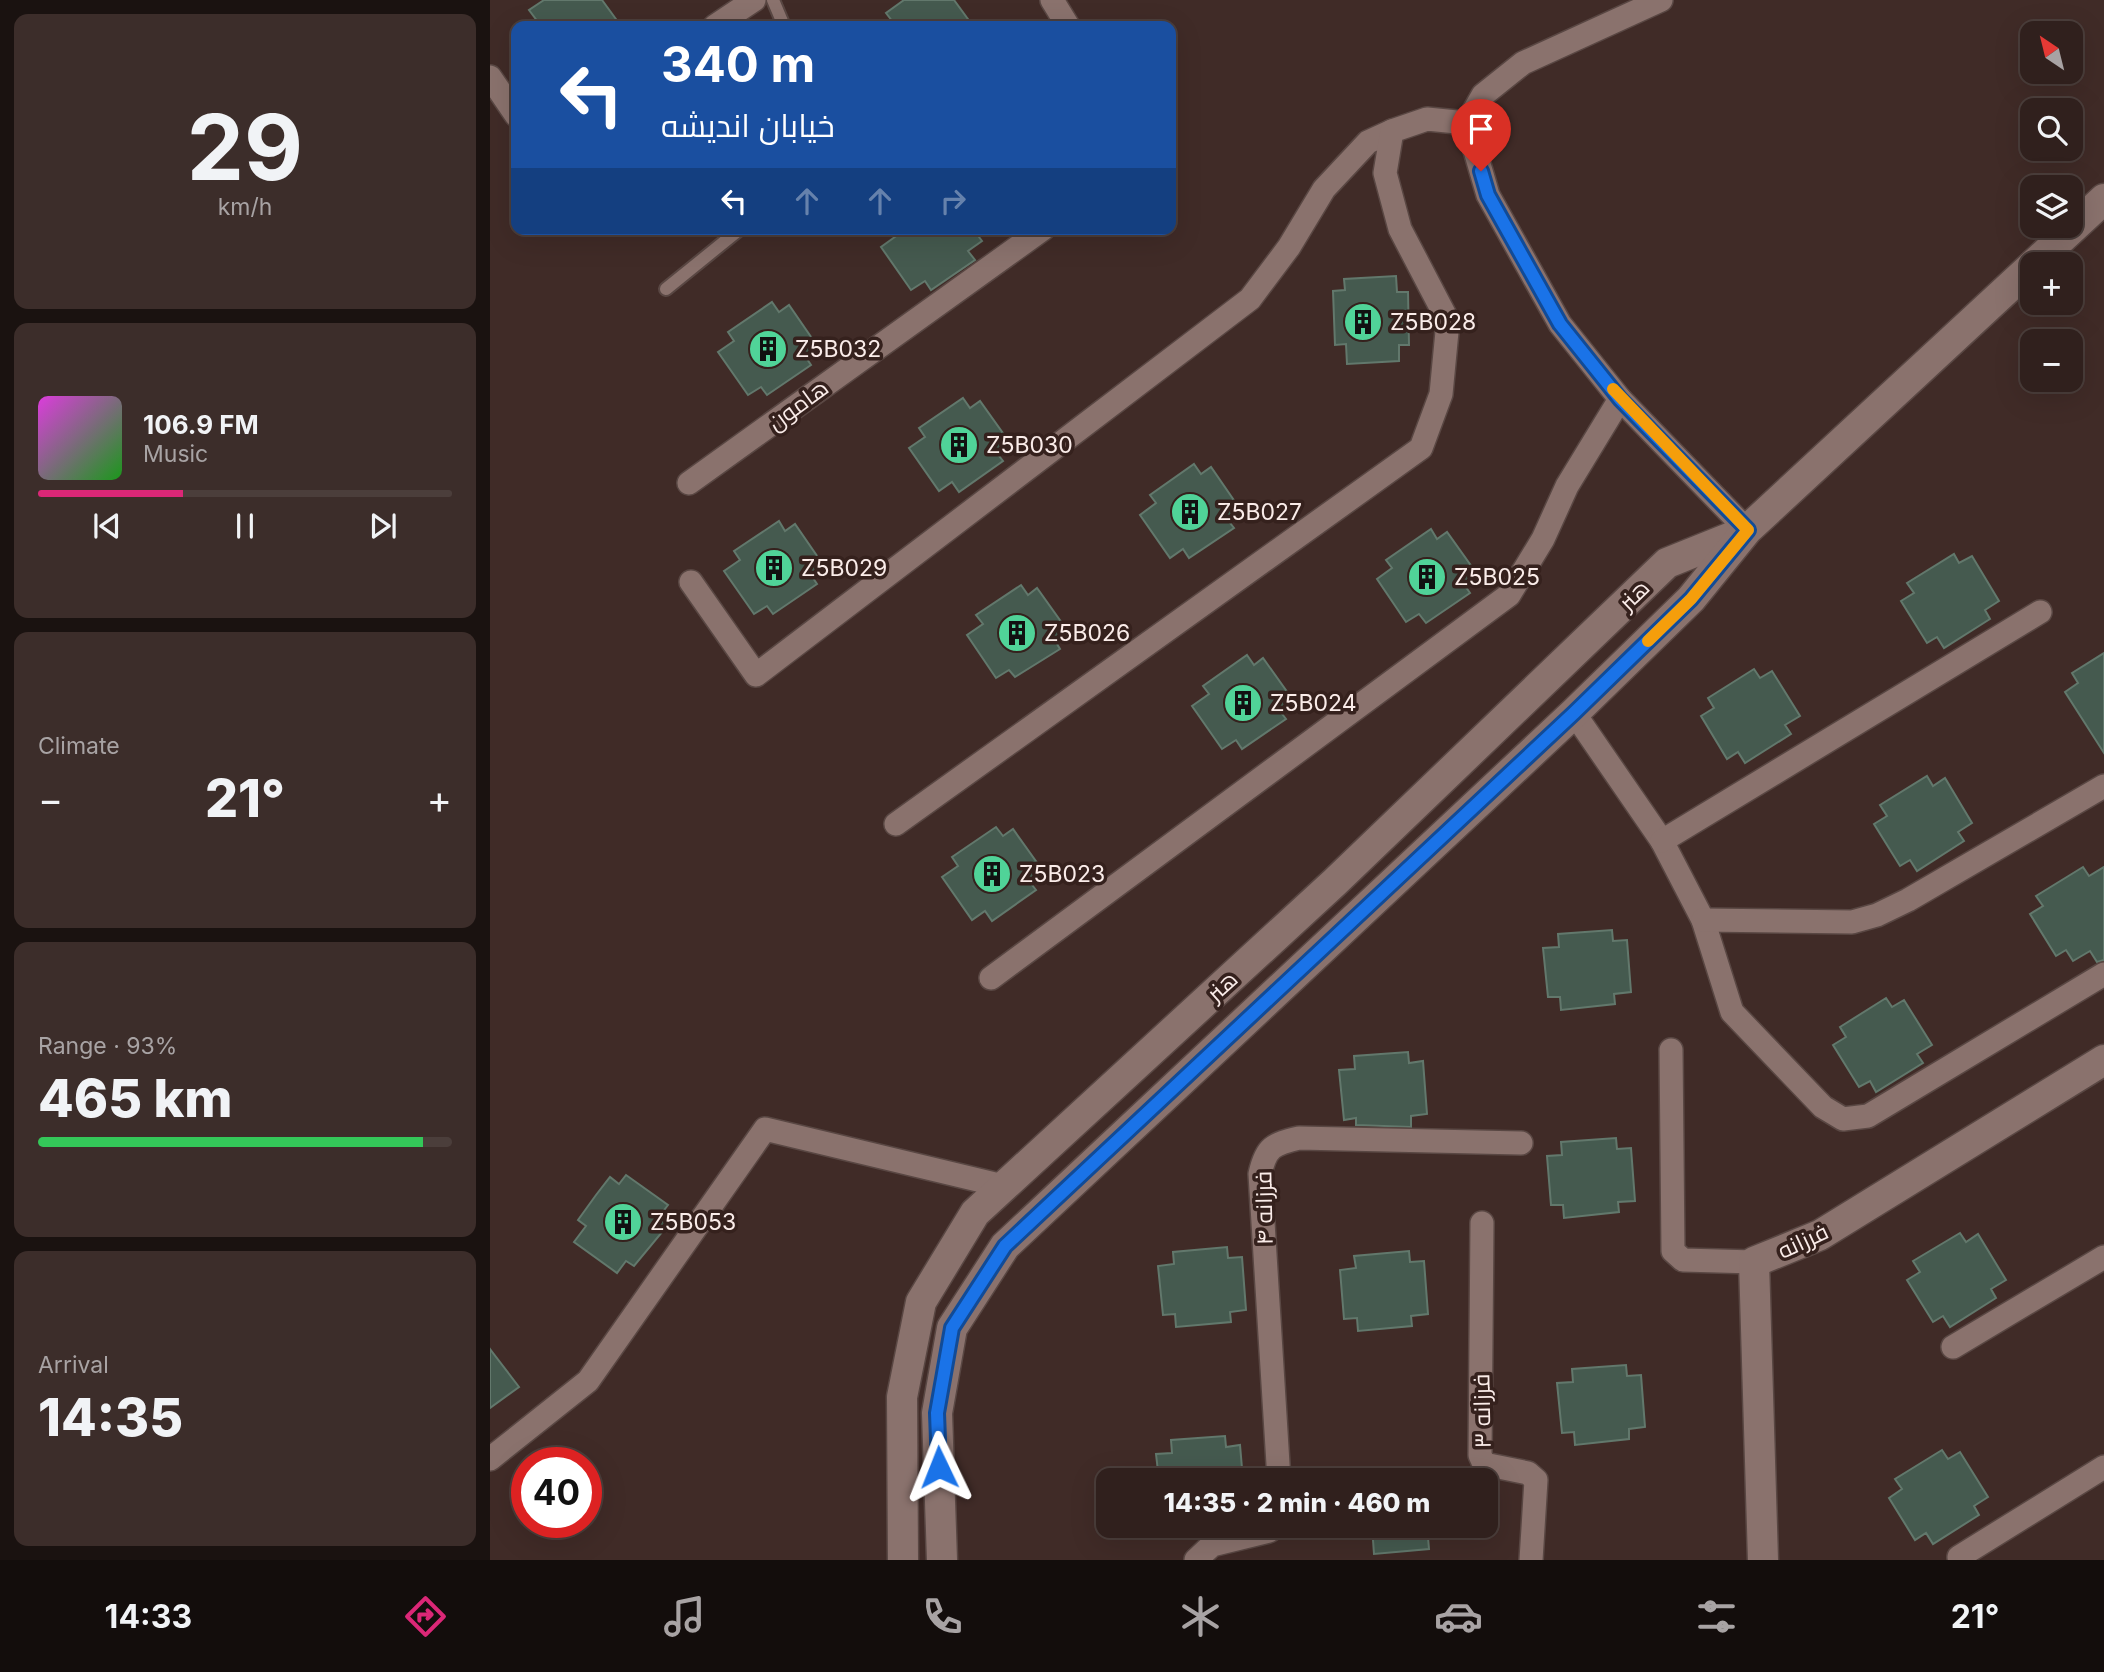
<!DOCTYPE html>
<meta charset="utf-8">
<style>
:root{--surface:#30201d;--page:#3c2d2a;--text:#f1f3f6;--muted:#a8a3a4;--line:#4b3e3b;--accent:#db2777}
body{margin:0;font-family:Inter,Cairo,sans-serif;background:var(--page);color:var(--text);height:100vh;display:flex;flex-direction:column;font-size:26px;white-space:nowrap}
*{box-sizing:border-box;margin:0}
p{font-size:23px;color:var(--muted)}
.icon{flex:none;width:38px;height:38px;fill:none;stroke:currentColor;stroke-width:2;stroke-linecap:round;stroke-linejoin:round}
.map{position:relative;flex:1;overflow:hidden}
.details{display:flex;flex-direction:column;gap:14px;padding:14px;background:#1a1210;width:490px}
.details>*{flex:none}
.top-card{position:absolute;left:21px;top:21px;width:665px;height:214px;border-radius:14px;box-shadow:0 7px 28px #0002,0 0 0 2px var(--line);background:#1a4fa0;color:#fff;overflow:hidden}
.needle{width:46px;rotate:325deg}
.controls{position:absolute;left:1530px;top:21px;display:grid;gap:14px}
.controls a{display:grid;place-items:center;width:63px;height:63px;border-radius:14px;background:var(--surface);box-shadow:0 7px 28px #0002,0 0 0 2px var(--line);font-size:35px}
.speed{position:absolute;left:21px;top:1447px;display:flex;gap:14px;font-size:35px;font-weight:700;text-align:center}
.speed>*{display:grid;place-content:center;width:91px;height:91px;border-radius:50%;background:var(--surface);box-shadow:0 7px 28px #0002,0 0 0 2px var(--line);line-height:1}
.speed .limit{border:10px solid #d22;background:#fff;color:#111}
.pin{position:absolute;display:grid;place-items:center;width:60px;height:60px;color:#fff;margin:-72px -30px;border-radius:50% 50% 50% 0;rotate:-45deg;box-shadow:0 0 7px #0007}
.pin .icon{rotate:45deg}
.me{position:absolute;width:77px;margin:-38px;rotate:358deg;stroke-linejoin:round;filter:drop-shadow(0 0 5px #0008)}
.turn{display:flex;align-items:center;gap:24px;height:147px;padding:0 35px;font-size:32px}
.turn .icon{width:91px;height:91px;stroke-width:2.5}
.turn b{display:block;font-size:49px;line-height:60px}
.lanes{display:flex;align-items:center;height:66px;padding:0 35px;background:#0003;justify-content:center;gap:35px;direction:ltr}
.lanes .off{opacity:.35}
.big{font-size:52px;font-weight:800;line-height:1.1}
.details .widget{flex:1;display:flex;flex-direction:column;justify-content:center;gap:10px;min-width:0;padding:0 24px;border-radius:14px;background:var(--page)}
.details .dial{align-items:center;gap:0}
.dial b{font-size:91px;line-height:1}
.song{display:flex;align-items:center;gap:21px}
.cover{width:84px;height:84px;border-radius:10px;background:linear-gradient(135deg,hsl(300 70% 55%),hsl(120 70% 35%))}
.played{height:7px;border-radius:4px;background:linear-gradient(90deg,var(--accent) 35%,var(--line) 35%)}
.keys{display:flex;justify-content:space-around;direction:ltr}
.heat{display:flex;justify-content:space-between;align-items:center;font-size:38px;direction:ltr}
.charge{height:10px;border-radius:5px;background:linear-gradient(90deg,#34c759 93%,var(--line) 0)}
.trip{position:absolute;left:606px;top:1468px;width:402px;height:70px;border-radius:14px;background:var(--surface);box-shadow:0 7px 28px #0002,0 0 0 2px var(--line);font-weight:800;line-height:70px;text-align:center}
.dock{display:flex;height:112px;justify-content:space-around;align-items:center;background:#130d0c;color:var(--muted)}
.dock .icon{width:49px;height:49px}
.dock .current{color:var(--accent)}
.dock b{font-size:32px;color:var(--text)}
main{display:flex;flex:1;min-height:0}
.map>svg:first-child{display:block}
.building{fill:#455a4f;stroke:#62786c;stroke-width:2}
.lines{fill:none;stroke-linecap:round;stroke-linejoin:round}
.service-casing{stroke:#594743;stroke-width:16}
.minor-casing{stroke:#594743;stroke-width:26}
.tertiary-casing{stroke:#594743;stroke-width:33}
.service{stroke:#8a726d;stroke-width:12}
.minor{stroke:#8a726d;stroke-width:23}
.tertiary{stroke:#8a726d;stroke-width:30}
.route-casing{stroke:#114b97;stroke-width:18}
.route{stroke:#1a73e8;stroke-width:12}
.slow{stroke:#f59e0b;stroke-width:12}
.labels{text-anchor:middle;stroke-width:7;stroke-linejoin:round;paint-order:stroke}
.poi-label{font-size:23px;fill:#faece9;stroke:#35211d;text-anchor:start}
.street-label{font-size:23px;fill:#faece9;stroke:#35211d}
</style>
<main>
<section class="details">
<div class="widget dial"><b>29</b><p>km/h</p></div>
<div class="widget">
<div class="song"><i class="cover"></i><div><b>106.9 FM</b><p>Music</p></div></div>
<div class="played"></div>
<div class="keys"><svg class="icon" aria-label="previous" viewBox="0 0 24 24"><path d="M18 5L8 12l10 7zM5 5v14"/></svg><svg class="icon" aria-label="pause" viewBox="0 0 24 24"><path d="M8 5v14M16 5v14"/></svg><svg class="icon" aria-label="next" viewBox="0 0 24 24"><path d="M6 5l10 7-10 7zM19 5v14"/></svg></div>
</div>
<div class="widget"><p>Climate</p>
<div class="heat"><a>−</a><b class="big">21°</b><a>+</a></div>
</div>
<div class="widget"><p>Range · 93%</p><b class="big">465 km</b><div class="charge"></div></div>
<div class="widget"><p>Arrival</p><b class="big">14:35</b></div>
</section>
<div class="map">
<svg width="1614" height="1560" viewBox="0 0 1614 1560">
<rect width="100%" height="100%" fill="#402b27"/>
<g class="building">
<polygon points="54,0 112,0 131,26 51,26 39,10"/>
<polygon points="414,0 464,0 483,26 406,26 396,13"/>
<polygon points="416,229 483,229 492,241 478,251 485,260 441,290 435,281 421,290 391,247"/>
<polygon points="906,276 907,292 918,292 919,345 909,345 909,361 857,364 856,344 845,345 843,291 855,290 854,279"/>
<polygon points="282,302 289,312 299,305 328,347 315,356 321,365 277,395 271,387 258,395 228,352 244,341 238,332"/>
<polygon points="473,398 480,408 490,401 520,443 506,452 513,461 469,492 462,482 449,491 419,448 435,437 429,428"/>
<polygon points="704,464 711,474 721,467 750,509 737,519 744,528 699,558 693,549 680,558 650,515 666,503 660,495"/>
<polygon points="289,521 295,531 305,524 334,566 321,575 327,584 283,614 277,606 264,614 234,571 250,560 244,551"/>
<polygon points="941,529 947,539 957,532 987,574 973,583 980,593 936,623 929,614 916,622 887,579 902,568 896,560"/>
<polygon points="1464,554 1469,563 1482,556 1509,601 1495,610 1500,619 1454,648 1447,637 1437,643 1411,601 1424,593 1417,583"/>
<polygon points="531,585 538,595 547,588 577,630 564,639 570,649 525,677 519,670 506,678 477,635 493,624 486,615"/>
<polygon points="1614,653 1614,753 1575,692 1588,683 1582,673"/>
<polygon points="757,655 764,665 773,658 803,700 789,710 796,719 752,749 746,740 732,749 702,706 719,694 713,686"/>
<polygon points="1264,669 1270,678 1282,671 1310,716 1295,725 1301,734 1255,763 1248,752 1237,759 1211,716 1224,708 1218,698"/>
<polygon points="1437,776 1443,786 1455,778 1482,823 1468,832 1474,841 1427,871 1420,860 1410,866 1384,824 1397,816 1390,805"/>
<polygon points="506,827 513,836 523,829 553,871 539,881 546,890 502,921 495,911 482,920 452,877 468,866 462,857"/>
<polygon points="1593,867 1599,876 1614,867 1614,960 1607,962 1600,951 1583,961 1576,950 1566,956 1540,914 1553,906 1546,896"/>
<polygon points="1122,930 1123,941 1137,940 1141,992 1124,994 1125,1004 1071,1010 1070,997 1058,997 1053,948 1069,947 1068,934"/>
<polygon points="1396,998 1402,1007 1414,1000 1442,1045 1427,1054 1433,1063 1386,1092 1380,1081 1369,1087 1343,1045 1356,1037 1350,1027"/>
<polygon points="918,1052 919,1063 933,1061 937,1114 921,1116 921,1127 866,1125 866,1118 854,1120 849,1070 865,1069 864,1056"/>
<polygon points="1126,1138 1127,1149 1141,1148 1145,1201 1128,1202 1129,1212 1074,1218 1073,1205 1061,1205 1057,1156 1072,1155 1071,1142"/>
<polygon points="136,1175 178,1205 168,1218 178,1225 144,1266 136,1261 127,1273 84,1242 96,1226 88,1220 106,1195 120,1177 129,1184"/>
<polygon points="1470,1233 1476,1242 1488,1234 1516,1280 1501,1289 1506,1298 1460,1327 1453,1316 1443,1322 1417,1280 1430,1272 1423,1261"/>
<polygon points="737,1247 738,1258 752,1257 756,1310 740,1312 741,1322 686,1327 685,1314 673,1315 668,1266 684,1264 683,1252"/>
<polygon points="919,1251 920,1262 934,1261 938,1314 921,1316 922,1326 868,1331 867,1318 854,1319 850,1270 866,1268 864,1256"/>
<polygon points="0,1349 29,1387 0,1408"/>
<polygon points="1136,1365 1137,1376 1151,1375 1155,1427 1139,1429 1139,1439 1085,1445 1084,1432 1072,1433 1067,1383 1083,1382 1082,1369"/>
<polygon points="735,1436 736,1447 750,1445 753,1480 669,1480 666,1454 682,1453 681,1440"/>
<polygon points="1452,1450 1458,1459 1470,1452 1498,1497 1484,1506 1489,1515 1443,1544 1436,1533 1425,1540 1399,1498 1412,1489 1405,1479"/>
<polygon points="882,1526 937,1526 939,1549 884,1554"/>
</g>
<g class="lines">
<defs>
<g id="service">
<polyline points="283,0 294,26"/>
<polyline points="176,289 250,229"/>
</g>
<g id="minor">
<polyline points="562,0 578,26"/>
<polyline points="1171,0 1033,63 993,95 977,123 998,195 1070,324 1130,399 1257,530"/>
<polyline points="225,26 264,0"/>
<polyline points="0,77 26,115"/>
<polyline points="199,483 553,229"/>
<polyline points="201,582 266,675 760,299 799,247 834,189 878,142 902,131"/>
<polyline points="1084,713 1172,841 1213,920 1242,1012 1333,1107 1353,1119 1378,1116 1614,974"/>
<polyline points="406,824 931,448 951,394 958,321 910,229 895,173 902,131 937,119 977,123"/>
<polyline points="1172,841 1550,612"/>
<polyline points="1213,920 1362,922 1387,915 1418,900 1614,786"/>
<polyline points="501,978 1019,595 1053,539 1077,486 1130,399"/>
<polyline points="1181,1050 1183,1251 1193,1260 1264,1262"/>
<polyline points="992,1223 990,1455 994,1464 1038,1473 1046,1480 1041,1560"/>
<polyline points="1463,1347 1614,1257"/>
<polyline points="0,1459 98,1381 275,1129 513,1186"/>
<path d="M789,1480L770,1174C776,1147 783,1144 809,1138L1031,1143"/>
<polyline points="1469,1557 1614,1467"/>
<polyline points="706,1560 722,1545 779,1531 785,1526"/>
</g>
<g id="tertiary">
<polyline points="1544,264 1614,199"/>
<polyline points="413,1560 412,1397 431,1302 485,1213 845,882 1177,563 1254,532"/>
<polyline points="452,1560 447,1413 462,1328 515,1246 1084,713 1201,599 1257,530 1542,266"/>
<polyline points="1273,1560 1264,1262 1330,1235 1614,1060"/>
</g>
</defs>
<use href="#service" class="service-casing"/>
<use href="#minor" class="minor-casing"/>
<use href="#tertiary" class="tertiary-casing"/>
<use href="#service" class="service"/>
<use href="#minor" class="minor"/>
<use href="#tertiary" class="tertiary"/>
</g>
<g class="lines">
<defs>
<polyline id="route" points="449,1467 447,1413 462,1328 515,1246 1084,713 1201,599 1258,530 1130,399 1070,324 998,195 991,171"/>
</defs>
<use href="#route" class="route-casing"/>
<use href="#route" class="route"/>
<polyline class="slow" points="1123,389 1258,530 1201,599 1158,641"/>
</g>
<defs>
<symbol id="building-disc" viewBox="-11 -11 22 22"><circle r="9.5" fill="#50d398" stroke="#35211d"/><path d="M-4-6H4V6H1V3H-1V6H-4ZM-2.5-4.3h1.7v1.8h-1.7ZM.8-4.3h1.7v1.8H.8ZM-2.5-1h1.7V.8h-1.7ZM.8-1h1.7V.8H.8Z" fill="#111"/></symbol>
</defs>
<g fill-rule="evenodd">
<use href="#building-disc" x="851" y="300" width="44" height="44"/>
<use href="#building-disc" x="256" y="327" width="44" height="44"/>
<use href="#building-disc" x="447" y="423" width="44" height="44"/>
<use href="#building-disc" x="678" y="490" width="44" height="44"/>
<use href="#building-disc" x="262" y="546" width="44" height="44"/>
<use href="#building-disc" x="915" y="555" width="44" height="44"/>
<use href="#building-disc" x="505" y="611" width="44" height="44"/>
<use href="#building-disc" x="731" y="681" width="44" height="44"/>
<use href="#building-disc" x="480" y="852" width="44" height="44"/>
<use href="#building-disc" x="111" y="1200" width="44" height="44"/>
</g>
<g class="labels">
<g class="poi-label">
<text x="900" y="330">Z5B028</text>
<text x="305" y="357">Z5B032</text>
<text x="496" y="453">Z5B030</text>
<text x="727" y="520">Z5B027</text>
<text x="311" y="576">Z5B029</text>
<text x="964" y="585">Z5B025</text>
<text x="554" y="641">Z5B026</text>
<text x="780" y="711">Z5B024</text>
<text x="529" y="882">Z5B023</text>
<text x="160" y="1230">Z5B053</text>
</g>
<g class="street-label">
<text transform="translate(308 405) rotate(-36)" y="8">هامون</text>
<text transform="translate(1144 595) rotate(-44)" y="8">هنر</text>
<text transform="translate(732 986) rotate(-42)" y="8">هنر</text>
<text transform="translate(774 1208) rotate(-91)" y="8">فرزانه ۴</text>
<text transform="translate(1313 1241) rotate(-25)" y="8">فرزانه</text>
<text transform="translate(992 1411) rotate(-91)" y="8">فرزانه ۳</text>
</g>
</g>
</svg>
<div class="controls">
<a><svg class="needle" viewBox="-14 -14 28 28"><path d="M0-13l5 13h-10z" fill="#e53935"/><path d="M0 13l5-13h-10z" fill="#a8a3a4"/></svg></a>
<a><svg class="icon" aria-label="search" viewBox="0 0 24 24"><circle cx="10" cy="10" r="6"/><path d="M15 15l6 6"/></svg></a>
<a><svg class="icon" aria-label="layers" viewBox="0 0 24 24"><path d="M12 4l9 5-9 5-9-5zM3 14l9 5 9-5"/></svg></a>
<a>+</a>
<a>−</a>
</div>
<div class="speed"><div class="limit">40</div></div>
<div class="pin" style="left:991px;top:171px;background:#d93025"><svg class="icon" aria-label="arrive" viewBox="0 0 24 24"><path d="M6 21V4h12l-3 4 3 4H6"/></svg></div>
<svg class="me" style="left:449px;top:1467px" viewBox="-20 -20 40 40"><path d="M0-17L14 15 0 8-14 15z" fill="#1a73e8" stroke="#fff" stroke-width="4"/></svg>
<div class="trip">14:35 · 2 min · 460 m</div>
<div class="top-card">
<div class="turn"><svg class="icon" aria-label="left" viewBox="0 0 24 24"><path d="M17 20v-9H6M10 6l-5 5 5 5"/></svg><div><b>340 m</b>خیابان اندیشه</div></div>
<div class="lanes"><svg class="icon" aria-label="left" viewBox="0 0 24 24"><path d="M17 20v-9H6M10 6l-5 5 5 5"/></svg><svg class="icon off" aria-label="ahead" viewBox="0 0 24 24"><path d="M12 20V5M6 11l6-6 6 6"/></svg><svg class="icon off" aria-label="ahead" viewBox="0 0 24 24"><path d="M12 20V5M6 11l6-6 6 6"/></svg><svg class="icon off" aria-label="right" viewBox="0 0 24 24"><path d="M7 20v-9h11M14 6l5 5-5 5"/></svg></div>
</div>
</div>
</main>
<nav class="dock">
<b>14:33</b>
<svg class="icon current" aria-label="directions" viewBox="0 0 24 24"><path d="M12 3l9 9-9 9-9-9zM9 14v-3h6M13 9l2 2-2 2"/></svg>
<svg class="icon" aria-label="music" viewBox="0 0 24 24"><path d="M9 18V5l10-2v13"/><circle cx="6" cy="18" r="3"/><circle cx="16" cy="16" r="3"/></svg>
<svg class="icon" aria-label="phone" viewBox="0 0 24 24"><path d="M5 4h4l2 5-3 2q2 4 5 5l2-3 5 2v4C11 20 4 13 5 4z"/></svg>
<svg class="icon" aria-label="climate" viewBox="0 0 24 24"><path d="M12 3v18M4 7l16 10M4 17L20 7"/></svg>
<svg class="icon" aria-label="car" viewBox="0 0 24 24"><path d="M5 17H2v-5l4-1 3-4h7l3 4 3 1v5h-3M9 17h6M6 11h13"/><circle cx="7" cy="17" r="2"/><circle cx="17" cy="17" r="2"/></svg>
<svg class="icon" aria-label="filters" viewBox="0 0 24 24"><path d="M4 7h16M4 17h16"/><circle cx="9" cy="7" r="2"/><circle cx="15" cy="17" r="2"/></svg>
<b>21°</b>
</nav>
